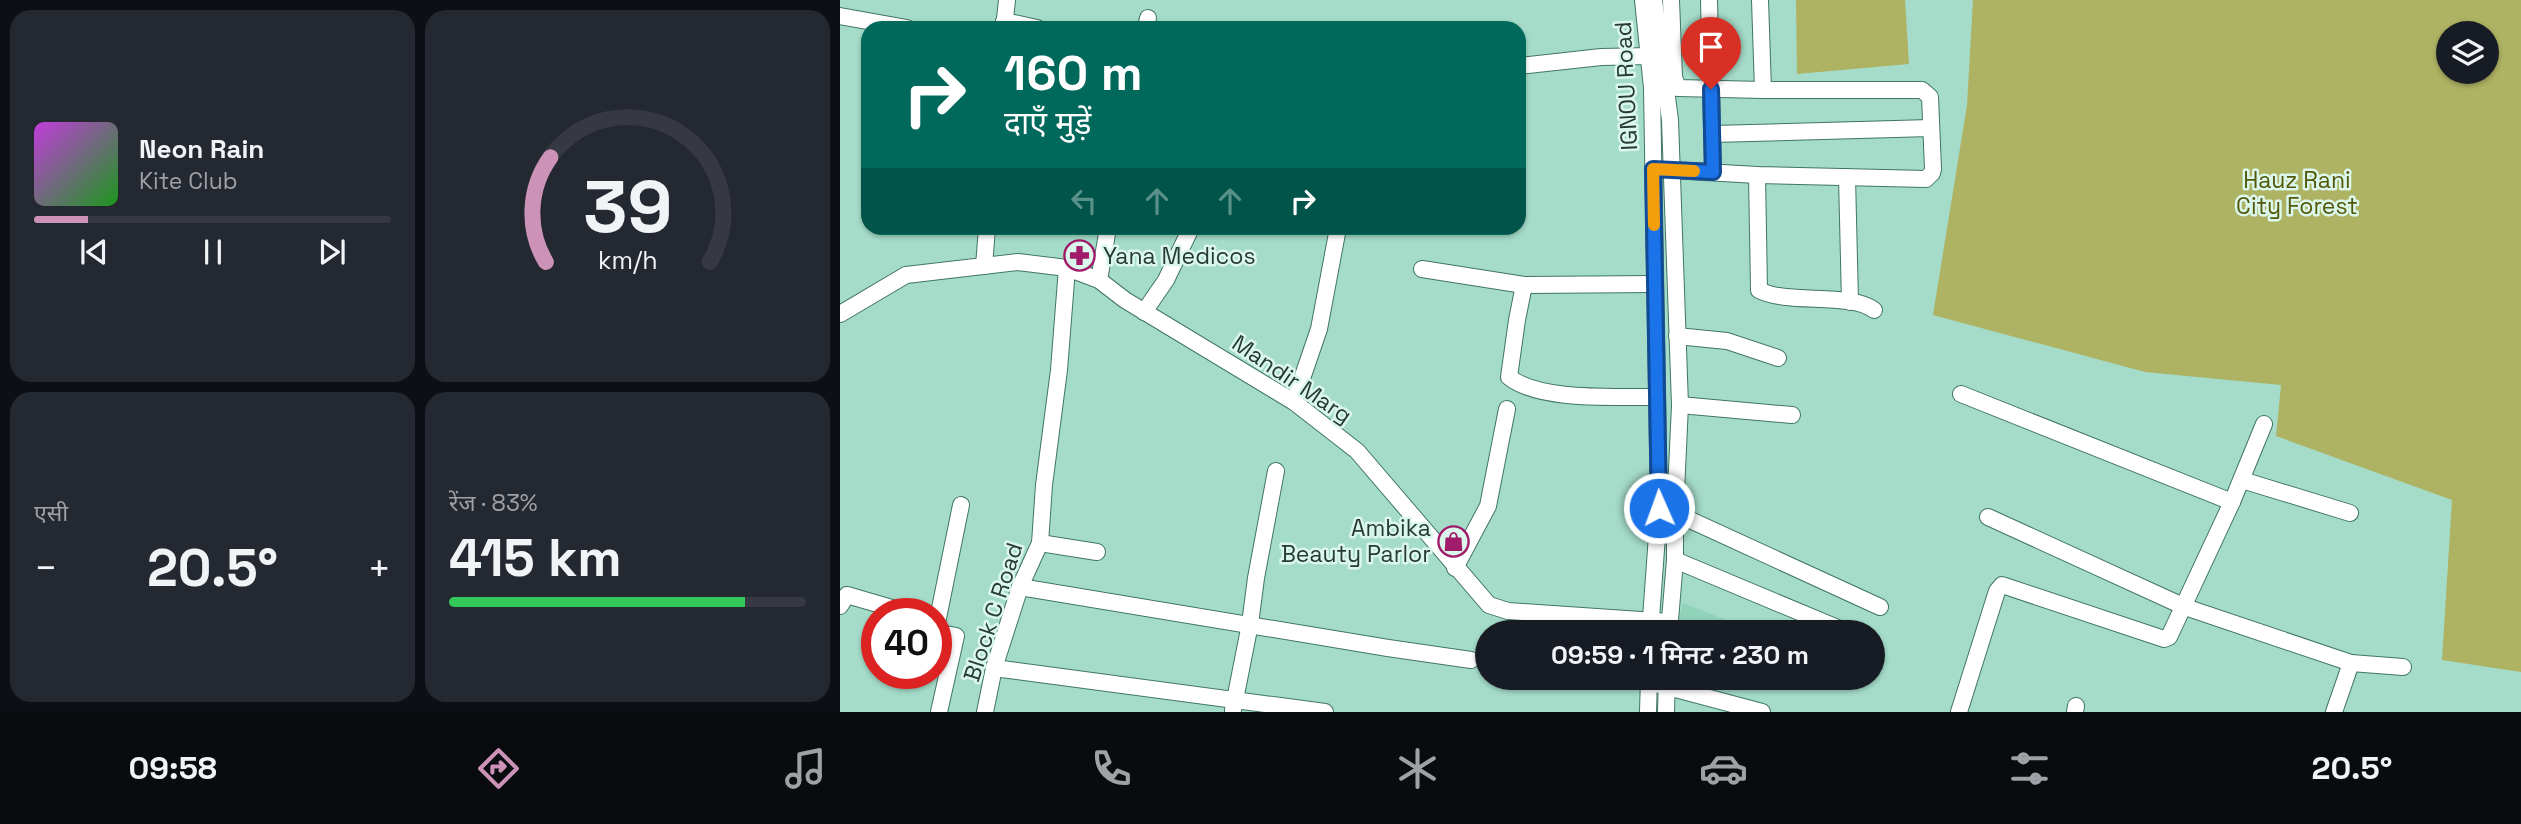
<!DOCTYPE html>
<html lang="hi">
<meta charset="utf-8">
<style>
:root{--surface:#171b24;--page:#242831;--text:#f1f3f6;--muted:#9ea1a6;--line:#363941;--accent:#cd92b7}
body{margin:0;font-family:"Space Grotesk","Noto Sans Devanagari",sans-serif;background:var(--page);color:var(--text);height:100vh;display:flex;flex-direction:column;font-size:26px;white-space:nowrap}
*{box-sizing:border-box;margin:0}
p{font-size:23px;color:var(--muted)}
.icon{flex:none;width:38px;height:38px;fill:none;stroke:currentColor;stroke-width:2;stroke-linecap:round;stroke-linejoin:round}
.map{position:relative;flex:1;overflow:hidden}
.side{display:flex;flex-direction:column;gap:10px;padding:10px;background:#0d0f14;width:840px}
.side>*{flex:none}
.banner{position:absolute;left:21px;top:21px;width:665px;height:214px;border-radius:21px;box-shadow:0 2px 5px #0004;background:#00695c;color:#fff;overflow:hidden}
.fabs{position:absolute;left:1596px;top:21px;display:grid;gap:14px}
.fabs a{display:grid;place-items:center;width:63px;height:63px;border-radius:50%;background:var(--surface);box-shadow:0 2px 5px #0004;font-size:35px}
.speed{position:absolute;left:21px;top:598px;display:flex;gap:14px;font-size:35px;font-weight:700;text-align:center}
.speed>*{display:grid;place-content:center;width:91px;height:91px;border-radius:50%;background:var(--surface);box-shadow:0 2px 5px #0004;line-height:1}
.speed .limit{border:10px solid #d22;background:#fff;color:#111}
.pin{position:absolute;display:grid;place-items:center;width:60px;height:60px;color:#fff;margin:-72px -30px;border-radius:50% 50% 50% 0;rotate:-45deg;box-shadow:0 0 7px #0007}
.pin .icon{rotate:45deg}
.me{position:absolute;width:77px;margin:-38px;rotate:358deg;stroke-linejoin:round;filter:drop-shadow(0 0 5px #0008)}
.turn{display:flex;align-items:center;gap:24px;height:147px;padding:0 28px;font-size:32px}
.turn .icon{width:91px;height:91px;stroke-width:2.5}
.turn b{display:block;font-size:49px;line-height:60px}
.lanes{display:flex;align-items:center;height:66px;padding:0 28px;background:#0003;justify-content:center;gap:35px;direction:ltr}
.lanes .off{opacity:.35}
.big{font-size:52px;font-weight:600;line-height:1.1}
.side .widget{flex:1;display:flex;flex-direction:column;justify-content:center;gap:10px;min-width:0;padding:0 24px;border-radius:21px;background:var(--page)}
.side .dial{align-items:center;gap:0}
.dial svg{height:182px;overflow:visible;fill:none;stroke:var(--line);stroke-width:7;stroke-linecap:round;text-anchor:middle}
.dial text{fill:var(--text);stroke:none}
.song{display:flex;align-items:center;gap:21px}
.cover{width:84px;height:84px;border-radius:10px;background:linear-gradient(135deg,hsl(290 70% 55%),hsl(120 70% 35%))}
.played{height:7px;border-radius:4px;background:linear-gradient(90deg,var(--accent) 15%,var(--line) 15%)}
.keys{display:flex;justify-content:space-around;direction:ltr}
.heat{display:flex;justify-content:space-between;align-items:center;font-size:38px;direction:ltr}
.charge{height:10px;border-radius:5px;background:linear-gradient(90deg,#34c759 83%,var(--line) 0)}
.side .tiles{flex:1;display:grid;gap:10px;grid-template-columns:repeat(2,1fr)}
.trip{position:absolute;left:635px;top:620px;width:410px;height:70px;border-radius:35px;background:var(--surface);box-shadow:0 2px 5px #0004;font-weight:600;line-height:70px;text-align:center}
.menu{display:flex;height:112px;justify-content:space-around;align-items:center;background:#090b0e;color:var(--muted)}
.menu .icon{width:49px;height:49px}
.menu .active{color:var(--accent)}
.menu b{font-size:32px;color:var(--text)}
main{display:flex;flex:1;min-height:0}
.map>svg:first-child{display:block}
.built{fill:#91d2bb}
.green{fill:#aeb263;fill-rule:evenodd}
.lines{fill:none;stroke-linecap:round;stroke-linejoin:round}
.minor-casing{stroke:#417564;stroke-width:18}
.minor{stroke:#fff;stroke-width:16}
.route-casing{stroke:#114b97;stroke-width:18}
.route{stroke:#1a73e8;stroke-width:12}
.slow{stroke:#f59e0b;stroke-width:12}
.labels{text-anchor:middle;stroke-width:5;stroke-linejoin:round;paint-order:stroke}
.street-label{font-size:23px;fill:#253b33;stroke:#dbf7ec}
.park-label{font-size:23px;fill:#555708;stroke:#dbf7ec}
.poi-label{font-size:23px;fill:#253b33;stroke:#dbf7ec;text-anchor:start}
</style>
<main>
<section class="side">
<div class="tiles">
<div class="widget">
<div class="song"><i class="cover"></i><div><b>Neon Rain</b><p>Kite Club</p></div></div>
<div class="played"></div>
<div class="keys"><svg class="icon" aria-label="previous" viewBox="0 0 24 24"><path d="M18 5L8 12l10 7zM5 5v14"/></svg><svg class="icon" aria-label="pause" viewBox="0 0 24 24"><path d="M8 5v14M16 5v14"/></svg><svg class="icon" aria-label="next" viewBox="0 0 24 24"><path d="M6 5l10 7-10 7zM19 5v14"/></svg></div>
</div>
<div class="widget dial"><svg viewBox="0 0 100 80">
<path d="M14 69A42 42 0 1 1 86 69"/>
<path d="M14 69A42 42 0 0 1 16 23" stroke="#cd92b7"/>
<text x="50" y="56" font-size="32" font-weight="700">39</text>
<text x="50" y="72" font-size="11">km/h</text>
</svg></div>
<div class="widget"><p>एसी</p>
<div class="heat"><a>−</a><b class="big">20.5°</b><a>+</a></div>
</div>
<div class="widget"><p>रेंज · 83%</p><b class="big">415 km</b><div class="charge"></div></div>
</div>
</section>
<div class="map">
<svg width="1681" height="712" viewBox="0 0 1681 712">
<rect width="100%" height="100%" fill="#a5dcc9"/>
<polygon class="built" points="843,603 917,632 835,632"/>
<g class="green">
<polygon points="956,0 1065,0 1069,64 957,74"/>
<path d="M1133,0H1681V672L1602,660L1612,500L1436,436L1441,385L1305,372L1093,315L1127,105ZM1608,33H1647V72H1608Z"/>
</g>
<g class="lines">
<defs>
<g id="minor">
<polyline points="803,0 812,88 819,508 810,632"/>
<polyline points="814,0 830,120 840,405 835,513 835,560 829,632"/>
<polyline points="869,0 873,172"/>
<polyline points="920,0 923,90"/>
<polyline points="0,16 67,28"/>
<polyline points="164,21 197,28"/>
<polyline points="164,28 167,0"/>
<polyline points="306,28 308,18"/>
<polyline points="679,66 761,57 810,56"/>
<polyline points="872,134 1091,128"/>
<polyline points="813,169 917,175 1086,179 1092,173 1093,169 1090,97 1082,90 923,90 838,88 834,77 831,0"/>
<path d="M917,175L919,290C946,305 1011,292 1034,310"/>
<polyline points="1007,177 1010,302"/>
<polyline points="144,266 147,228"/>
<polyline points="582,269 684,285 815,284"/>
<polyline points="259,280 268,228"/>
<path d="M684,285L677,320L669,377C700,402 777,396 816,397"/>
<polyline points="304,312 326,280 351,228"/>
<polyline points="0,314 66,275 178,262 227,268 259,280 285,300 454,402 517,451 649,605 668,611 830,622"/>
<polyline points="837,336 887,341 938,358"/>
<polyline points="1121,394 1392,502"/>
<polyline points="454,402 479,329 498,228"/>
<polyline points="840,405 952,415"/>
<polyline points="1402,480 1510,513"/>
<polyline points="835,513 1040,607"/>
<polyline points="1148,517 1345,607 1511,663 1563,667"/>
<polyline points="200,543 257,552"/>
<polyline points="835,560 1007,632"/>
<polyline points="615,568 648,506 667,409"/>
<polyline points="180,587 548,648 631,660"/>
<polyline points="0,606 7,595 72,614"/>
<polyline points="96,628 121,505"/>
<polyline points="96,632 116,636 99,712"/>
<polyline points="154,668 485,712"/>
<polyline points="809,682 922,712"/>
<polyline points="393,710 410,624 416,578 436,471"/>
<polyline points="145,712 154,668 180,587 200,543 204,485 219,370 227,268"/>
<polyline points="808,712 809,677"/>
<polyline points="826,712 827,677"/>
<polyline points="1119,712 1157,591 1162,585 1324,639 1329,637 1392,502 1424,424"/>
<polyline points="1235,712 1236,706"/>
<polyline points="1494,712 1511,663"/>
</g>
</defs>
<use href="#minor" class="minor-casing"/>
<use href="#minor" class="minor"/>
</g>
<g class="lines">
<defs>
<polyline id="route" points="819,508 813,169 873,172 871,89"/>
</defs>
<use href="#route" class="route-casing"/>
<use href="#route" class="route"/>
<polyline class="slow" points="814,225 813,169 854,171"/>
</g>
<defs>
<symbol id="pharmacy-ring" viewBox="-11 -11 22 22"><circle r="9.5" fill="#dbf7ec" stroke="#a01b69" stroke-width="1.5"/><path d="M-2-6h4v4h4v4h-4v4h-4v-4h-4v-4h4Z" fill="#a01b69"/></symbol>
<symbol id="shop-ring" viewBox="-11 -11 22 22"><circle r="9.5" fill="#dbf7ec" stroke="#a01b69" stroke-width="1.5"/><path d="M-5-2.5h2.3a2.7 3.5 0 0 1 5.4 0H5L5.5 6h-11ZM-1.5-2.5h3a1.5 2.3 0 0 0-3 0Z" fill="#a01b69"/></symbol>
</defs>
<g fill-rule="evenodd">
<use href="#pharmacy-ring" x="222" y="238" width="35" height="35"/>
<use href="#shop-ring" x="596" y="524" width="35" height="35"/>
</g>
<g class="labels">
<g class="street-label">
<text transform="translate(786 86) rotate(-93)" y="8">IGNOU Road</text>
<text transform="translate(452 379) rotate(34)" y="8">Mandir Marg</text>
<text transform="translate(153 612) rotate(-72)" y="8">Block C Road</text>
</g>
<g class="park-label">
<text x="1457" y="188">Hauz Rani<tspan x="1457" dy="26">City Forest</tspan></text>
</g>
<g class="poi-label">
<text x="263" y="264">Yana Medicos</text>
<text x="591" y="536" text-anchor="end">Ambika<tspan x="591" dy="26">Beauty Parlor</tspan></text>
</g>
</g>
</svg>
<div class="fabs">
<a><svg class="icon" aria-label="layers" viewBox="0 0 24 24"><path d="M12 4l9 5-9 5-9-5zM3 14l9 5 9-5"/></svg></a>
</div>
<div class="speed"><div class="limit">40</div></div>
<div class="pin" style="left:871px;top:89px;background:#d93025"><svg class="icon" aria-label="arrive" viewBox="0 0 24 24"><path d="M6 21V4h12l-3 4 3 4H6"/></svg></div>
<svg class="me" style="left:819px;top:508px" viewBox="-20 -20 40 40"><circle r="17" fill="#1a73e8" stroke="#fff" stroke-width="3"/><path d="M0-11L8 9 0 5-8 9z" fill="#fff"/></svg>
<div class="trip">09:59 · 1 मिनट · 230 m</div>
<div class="banner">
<div class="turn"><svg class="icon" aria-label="right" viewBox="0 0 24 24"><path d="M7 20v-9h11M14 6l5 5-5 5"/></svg><div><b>160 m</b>दाएँ मुड़ें</div></div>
<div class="lanes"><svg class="icon off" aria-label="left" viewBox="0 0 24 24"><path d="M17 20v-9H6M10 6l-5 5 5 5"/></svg><svg class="icon off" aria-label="ahead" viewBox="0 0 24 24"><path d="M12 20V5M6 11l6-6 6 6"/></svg><svg class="icon off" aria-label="ahead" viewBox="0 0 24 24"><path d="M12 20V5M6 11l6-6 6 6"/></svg><svg class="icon" aria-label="right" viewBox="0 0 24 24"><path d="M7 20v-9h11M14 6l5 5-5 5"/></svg></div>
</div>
</div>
</main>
<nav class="menu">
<b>09:58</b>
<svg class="icon active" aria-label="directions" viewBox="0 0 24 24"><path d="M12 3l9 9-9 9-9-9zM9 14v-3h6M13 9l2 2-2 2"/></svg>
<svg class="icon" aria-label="music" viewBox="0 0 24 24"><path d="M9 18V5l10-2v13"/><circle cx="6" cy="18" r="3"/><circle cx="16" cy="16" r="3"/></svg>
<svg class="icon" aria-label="phone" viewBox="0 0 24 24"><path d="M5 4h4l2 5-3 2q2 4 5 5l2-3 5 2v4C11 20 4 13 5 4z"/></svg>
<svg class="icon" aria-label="climate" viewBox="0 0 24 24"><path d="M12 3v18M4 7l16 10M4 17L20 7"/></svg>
<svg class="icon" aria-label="car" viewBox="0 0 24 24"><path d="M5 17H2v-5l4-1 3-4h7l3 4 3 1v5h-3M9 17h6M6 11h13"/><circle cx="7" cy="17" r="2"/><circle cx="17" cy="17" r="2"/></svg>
<svg class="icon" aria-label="filters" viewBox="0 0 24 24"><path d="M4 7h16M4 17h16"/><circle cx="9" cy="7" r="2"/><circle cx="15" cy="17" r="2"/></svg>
<b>20.5°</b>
</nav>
